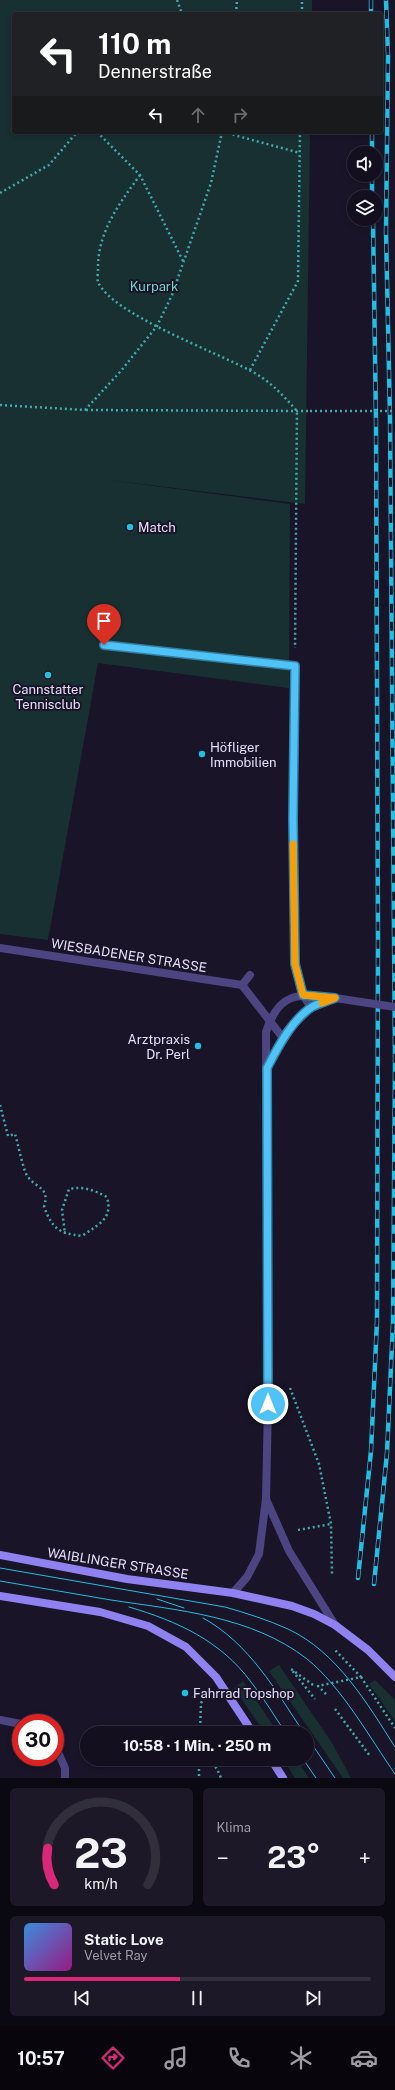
<!DOCTYPE html>
<html lang="de">
<meta charset="utf-8">
<style>
:root{--surface:#130f1e;--page:#1c1827;--text:#f1f3f6;--muted:#9d9ca4;--line:#322f3c;--accent:#db2777}
body{margin:0;font-family:"Public Sans",sans-serif;background:var(--page);color:var(--text);height:100vh;display:flex;flex-direction:column;font-size:15px;white-space:nowrap}
*{box-sizing:border-box;margin:0}
p{font-size:13px;color:var(--muted)}
.icon{flex:none;width:22px;height:22px;fill:none;stroke:currentColor;stroke-width:2;stroke-linecap:round;stroke-linejoin:round}
.map{position:relative;height:1778px;overflow:hidden}
.details{display:flex;flex-direction:column;gap:10px;padding:10px;background:#0a0810;flex:1}
.details>*{flex:none}
.guide{position:absolute;left:12px;top:12px;width:371px;height:122px;border-radius:4px;box-shadow:0 2px 6px #0003,0 0 0 1px var(--line);background:#202124;color:#fff;overflow:hidden}
.buttons{position:absolute;left:347px;top:146px;display:grid;gap:8px}
.buttons a{display:grid;place-items:center;width:36px;height:36px;border-radius:50%;background:var(--surface);box-shadow:0 2px 6px #0003,0 0 0 1px var(--line);font-size:20px}
.speed{position:absolute;left:12px;top:1714px;display:flex;gap:8px;font-size:20px;font-weight:700;text-align:center}
.speed>*{display:grid;place-content:center;width:52px;height:52px;border-radius:50%;background:var(--surface);box-shadow:0 2px 6px #0003,0 0 0 1px var(--line);line-height:1}
.speed .limit{border:6px solid #d22;background:#fff;color:#111}
.pin{position:absolute;display:grid;place-items:center;width:34px;height:34px;color:#fff;margin:-41px -17px;border-radius:50% 50% 50% 0;rotate:-45deg;box-shadow:0 0 4px #0007}
.pin .icon{rotate:45deg}
.me{position:absolute;width:44px;margin:-22px;rotate:0deg;stroke-linejoin:round;filter:drop-shadow(0 0 3px #0008)}
.turn{display:flex;align-items:center;gap:14px;height:84px;padding:0 20px;font-size:18px}
.turn .icon{width:52px;height:52px;stroke-width:2.5}
.turn b{display:block;font-size:28px;line-height:34px}
.lanes{display:flex;align-items:center;height:38px;padding:0 20px;background:#0003;justify-content:center;gap:20px;direction:ltr}
.lanes .off{opacity:.35}
.big{font-size:30px;font-weight:700;line-height:1.1}
.details .tile{flex:1;display:flex;flex-direction:column;justify-content:center;gap:6px;min-width:0;padding:0 14px;border-radius:6px;background:var(--page)}
.details .dial{align-items:center;gap:0}
.dial svg{height:104px;overflow:visible;fill:none;stroke:var(--line);stroke-width:7;stroke-linecap:round;text-anchor:middle}
.dial text{fill:var(--text);stroke:none}
.song{display:flex;align-items:center;gap:12px}
.cover{width:48px;height:48px;border-radius:6px;background:linear-gradient(135deg,hsl(210 70% 55%),hsl(310 70% 35%))}
.played{height:4px;border-radius:2px;background:linear-gradient(90deg,var(--accent) 45%,var(--line) 45%)}
.keys{display:flex;justify-content:space-around;direction:ltr}
.heat{display:flex;justify-content:space-between;align-items:center;font-size:22px;direction:ltr}
.details .tiles{flex:1;display:grid;gap:10px;grid-template-columns:1fr 1fr}
.tile:last-child{grid-column:span 2}
.trip{position:absolute;left:80px;top:1726px;width:234px;height:40px;border-radius:20px;background:var(--surface);box-shadow:0 2px 6px #0003,0 0 0 1px var(--line);font-weight:700;line-height:40px;text-align:center}
.tab-bar{display:flex;height:64px;justify-content:space-around;align-items:center;background:#08060c;color:var(--muted)}
.tab-bar .icon{width:28px;height:28px}
.tab-bar .active{color:var(--accent)}
.tab-bar b{font-size:18px;color:var(--text)}
.map>svg:first-child{display:block}
.green{fill:#183032}
.lines{fill:none;stroke-linecap:round;stroke-linejoin:round}
.path{stroke:#40abae;stroke-width:2.5;stroke-dasharray:2 3;stroke-linecap:butt}
.service{stroke:#4d4581;stroke-width:8}
.minor{stroke:#4d4581;stroke-width:8}
.secondary{stroke:#8f82f0;stroke-width:8}
.tram{stroke:#22bfe4;stroke-width:1}
.rail-casing{stroke:#22bfe4;stroke-width:4.5}
.rail{stroke:#191428;stroke-width:3;stroke-dasharray:9;stroke-linecap:butt}
.path-bridge{stroke:#40abae;stroke-width:2.5;stroke-dasharray:2 3;stroke-linecap:butt}
.minor-bridge{stroke:#4d4581;stroke-width:8}
.route-casing{stroke:#337fa1;stroke-width:10}
.route{stroke:#4fc3f7;stroke-width:7}
.slow{stroke:#f59e0b;stroke-width:7}
.poi-dot{fill:#22bfe4;stroke:#191428;stroke-width:1.5}
.labels{text-anchor:middle;stroke-width:4;stroke-linejoin:round;paint-order:stroke}
.park-label{font-size:13px;fill:#73d4c4;stroke:#191428}
.poi-label{font-size:13px;fill:#e5dffb;stroke:#191428;text-anchor:start}
.street-label{font-size:13px;fill:#e5dffb;stroke:#191428}
</style>
<div class="map">
<svg width="395" height="1778" viewBox="0 0 395 1778">
<rect width="100%" height="100%" fill="#191428"/>
<g class="green">
<polygon points="0,0 312,0 312,14 14,14 14,132 310,132 305,504 101,479 290,504 289,688 98,663 48,940 0,934"/>
<polygon points="279,1665 332,1743 351,1778 343,1778 269,1671"/>
<polygon points="375,1680 395,1700 395,1721 369,1684"/>
<polygon points="243,1681 278,1733 265,1733 234,1688"/>
<polygon points="283,1759 296,1759 309,1778 295,1778"/>
</g>
<g class="lines">
<g class="path">
<polyline points="177,0 182,14"/>
<polyline points="236,14 237,0"/>
<polyline points="302,14 302,0"/>
<polyline points="97,132 140,175 183,261"/>
<polyline points="223,132 300,153"/>
<path d="M140,175C119,204 97,233 98,270C98,273 97,279 98,282C112,314 216,352 249,370C269,380 282,394 297,411L295,648"/>
<polyline points="0,193 49,165 77,132"/>
<polyline points="250,370 298,281 300,132"/>
<polyline points="0,405 85,410 120,372 157,326 172,295 211,183 222,132"/>
<polyline points="86,410 310,411"/>
<path d="M0,1105L8,1136L15,1134C18,1143 23,1171 28,1177C37,1189 50,1187 44,1207C53,1229 58,1233 82,1236C99,1224 113,1219 107,1197C94,1190 83,1186 69,1189L62,1210L65,1234"/>
<polyline points="290,1388 319,1464 331,1524 332,1574"/>
<polyline points="298,1530 331,1524"/>
<polyline points="361,1677 395,1728"/>
<polyline points="313,1685 291,1669 315,1699"/>
<polyline points="326,1694 318,1686 361,1677 334,1649"/>
<polyline points="335,1709 370,1756"/>
<polyline points="200,1733 201,1703 207,1693"/>
<polyline points="199,1759 199,1778"/>
<polyline points="209,1759 217,1769 221,1778"/>
</g>
<g class="service">
<polyline points="104,645 295,666 293,819 295,964 303,995 311,1008"/>
<polyline points="242,985 283,1038"/>
</g>
<g class="minor">
<polyline points="0,948 242,985 250,975"/>
<polyline points="267,1068 287,1031 311,1008 333,999"/>
<polyline points="266,1499 289,1551 335,1625"/>
<path d="M233,1593L247,1577L259,1554L266,1499L268,1404L266,1032C279,991 298,994 335,998"/>
<polyline points="0,1720 21,1724"/>
<polyline points="55,1745 65,1768 65,1778"/>
</g>
<g class="secondary">
<polyline points="0,1555 127,1579 233,1593 292,1606 314,1614 335,1625 368,1650 395,1677"/>
<polyline points="0,1596 100,1612 148,1626 186,1647 216,1677 253,1733"/>
<polyline points="271,1759 283,1778"/>
</g>
<g class="tram">
<path d="M0,1568L225,1607C246,1613 268,1620 288,1629C337,1652 367,1703 395,1747"/>
<path d="M0,1581C37,1587 74,1594 111,1600C177,1610 252,1616 307,1659C341,1686 370,1738 395,1774"/>
<polyline points="157,1599 184,1608"/>
<path d="M129,1607C177,1621 221,1641 251,1682C264,1698 274,1716 286,1733"/>
<path d="M203,1618C249,1643 276,1691 304,1733"/>
<polyline points="307,1737 335,1778"/>
<polyline points="303,1759 316,1778"/>
</g>
<defs>
<g id="rail">
<polyline points="371,0 371,14"/>
<polyline points="372,132 372,153"/>
<polyline points="372,175 372,197"/>
<polyline points="358,1578 371,1451 377,1321 378,940 376,422 373,219"/>
<polyline points="374,1584 387,1453 393,1323 395,1062 390,418 386,232 388,56 386,0"/>
</g>
</defs>
<use href="#rail" class="rail-casing"/>
<use href="#rail" class="rail"/>
<polyline class="path-bridge" points="310,411 395,411"/>
<polyline class="minor-bridge" points="335,998 395,1007"/>
</g>
<g class="lines">
<defs>
<path id="route" d="M104,645L295,666L293,819L295,964L303,995L335,998C328,1001 319,1003 312,1007C292,1019 277,1049 267,1068L268,1404"/>
</defs>
<use href="#route" class="route-casing"/>
<use href="#route" class="route"/>
<polyline class="slow" points="293,844 295,964 303,995 335,998 322,1003"/>
</g>
<g class="poi-dot">
<circle cx="130" cy="527" r="4"/>
<circle cx="48" cy="675" r="4"/>
<circle cx="202" cy="754" r="4"/>
<circle cx="198" cy="1046" r="4"/>
<circle cx="185" cy="1693" r="4"/>
</g>
<g class="labels">
<g class="park-label">
<text x="154" y="291">Kurpark</text>
</g>
<g class="poi-label">
<text x="138" y="532">Match</text>
<text x="48" y="694" text-anchor="middle">Cannstatter<tspan x="48" dy="15">Tennisclub</tspan></text>
<text x="210" y="752">Höfliger<tspan x="210" dy="15">Immobilien</tspan></text>
<text x="190" y="1044" text-anchor="end">Arztpraxis<tspan x="190" dy="15">Dr. Perl</tspan></text>
<text x="193" y="1698">Fahrrad Topshop</text>
</g>
<g class="street-label">
<text transform="translate(129 955) rotate(9)" y="5">WIESBADENER STRASSE</text>
<text transform="translate(118 1563) rotate(9)" y="5">WAIBLINGER STRASSE</text>
</g>
</g>
</svg>
<div class="buttons">
<a><svg class="icon" aria-label="sound" viewBox="0 0 24 24"><path d="M4 9h4l5-4v14l-5-4H4zM17 9q2 3 0 6"/></svg></a>
<a><svg class="icon" aria-label="layers" viewBox="0 0 24 24"><path d="M12 4l9 5-9 5-9-5zM3 14l9 5 9-5"/></svg></a>
</div>
<div class="speed"><div class="limit">30</div></div>
<div class="pin" style="left:104px;top:645px;background:#d93025"><svg class="icon" aria-label="arrive" viewBox="0 0 24 24"><path d="M6 21V4h12l-3 4 3 4H6"/></svg></div>
<svg class="me" style="left:268px;top:1404px" viewBox="-20 -20 40 40"><circle r="17" fill="#4fc3f7" stroke="#fff" stroke-width="3"/><path d="M0-11L8 9 0 5-8 9z" fill="#fff"/></svg>
<div class="trip">10:58 · 1 Min. · 250 m</div>
<div class="guide">
<div class="turn"><svg class="icon" aria-label="left" viewBox="0 0 24 24"><path d="M17 20v-9H6M10 6l-5 5 5 5"/></svg><div><b>110 m</b>Dennerstraße</div></div>
<div class="lanes"><svg class="icon" aria-label="left" viewBox="0 0 24 24"><path d="M17 20v-9H6M10 6l-5 5 5 5"/></svg><svg class="icon off" aria-label="ahead" viewBox="0 0 24 24"><path d="M12 20V5M6 11l6-6 6 6"/></svg><svg class="icon off" aria-label="right" viewBox="0 0 24 24"><path d="M7 20v-9h11M14 6l5 5-5 5"/></svg></div>
</div>
</div>
<section class="details">
<div class="tiles">
<div class="tile dial"><svg viewBox="0 0 100 80">
<path d="M14 69A42 42 0 1 1 86 69"/>
<path d="M14 69A42 42 0 0 1 9 41" stroke="#db2777"/>
<text x="50" y="56" font-size="32" font-weight="700">23</text>
<text x="50" y="72" font-size="11">km/h</text>
</svg></div>
<div class="tile"><p>Klima</p>
<div class="heat"><a>−</a><b class="big">23°</b><a>+</a></div>
</div>
<div class="tile">
<div class="song"><i class="cover"></i><div><b>Static Love</b><p>Velvet Ray</p></div></div>
<div class="played"></div>
<div class="keys"><svg class="icon" aria-label="previous" viewBox="0 0 24 24"><path d="M18 5L8 12l10 7zM5 5v14"/></svg><svg class="icon" aria-label="pause" viewBox="0 0 24 24"><path d="M8 5v14M16 5v14"/></svg><svg class="icon" aria-label="next" viewBox="0 0 24 24"><path d="M6 5l10 7-10 7zM19 5v14"/></svg></div>
</div>
</div>
</section>
<nav class="tab-bar">
<b>10:57</b>
<svg class="icon active" aria-label="directions" viewBox="0 0 24 24"><path d="M12 3l9 9-9 9-9-9zM9 14v-3h6M13 9l2 2-2 2"/></svg>
<svg class="icon" aria-label="music" viewBox="0 0 24 24"><path d="M9 18V5l10-2v13"/><circle cx="6" cy="18" r="3"/><circle cx="16" cy="16" r="3"/></svg>
<svg class="icon" aria-label="phone" viewBox="0 0 24 24"><path d="M5 4h4l2 5-3 2q2 4 5 5l2-3 5 2v4C11 20 4 13 5 4z"/></svg>
<svg class="icon" aria-label="climate" viewBox="0 0 24 24"><path d="M12 3v18M4 7l16 10M4 17L20 7"/></svg>
<svg class="icon" aria-label="car" viewBox="0 0 24 24"><path d="M5 17H2v-5l4-1 3-4h7l3 4 3 1v5h-3M9 17h6M6 11h13"/><circle cx="7" cy="17" r="2"/><circle cx="17" cy="17" r="2"/></svg>
</nav>
